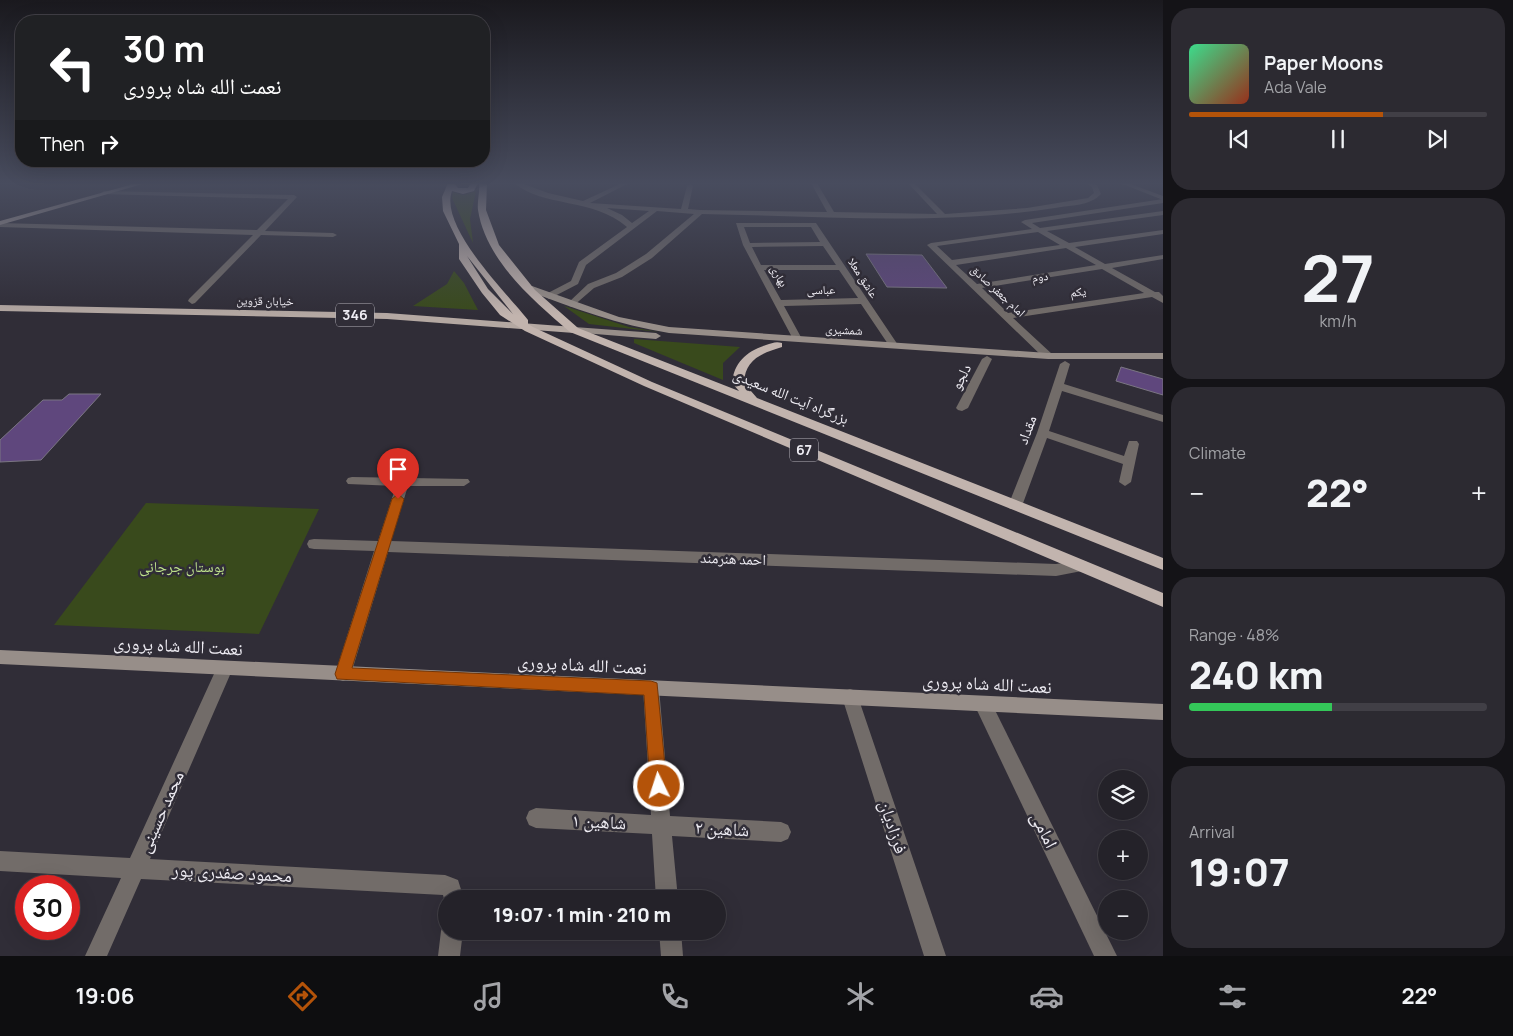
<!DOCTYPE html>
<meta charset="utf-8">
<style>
:root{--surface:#242229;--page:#2c2a31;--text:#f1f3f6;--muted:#a3a4a8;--line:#413f46;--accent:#b45309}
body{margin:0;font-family:Manrope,"Noto Naskh Arabic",sans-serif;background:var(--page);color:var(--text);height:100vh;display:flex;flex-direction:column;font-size:19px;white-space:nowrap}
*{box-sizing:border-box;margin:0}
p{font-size:16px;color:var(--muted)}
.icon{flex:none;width:28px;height:28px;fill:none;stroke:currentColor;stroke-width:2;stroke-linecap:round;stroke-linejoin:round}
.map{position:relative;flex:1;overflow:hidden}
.sheet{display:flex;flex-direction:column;gap:8px;padding:8px;background:#141317;width:350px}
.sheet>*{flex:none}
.guide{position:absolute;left:15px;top:15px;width:475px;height:152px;border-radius:20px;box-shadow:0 5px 20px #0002,0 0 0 1px var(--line);background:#202124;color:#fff;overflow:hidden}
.tools{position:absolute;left:1098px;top:770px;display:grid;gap:10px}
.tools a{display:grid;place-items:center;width:50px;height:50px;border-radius:50%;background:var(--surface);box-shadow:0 5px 20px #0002,0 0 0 1px var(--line);font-size:25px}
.speed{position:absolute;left:15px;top:875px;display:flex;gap:10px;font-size:25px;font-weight:700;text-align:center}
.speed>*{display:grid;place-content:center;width:65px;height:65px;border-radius:50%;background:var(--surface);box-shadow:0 5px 20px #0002,0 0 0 1px var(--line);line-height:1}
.speed .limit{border:8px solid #d22;background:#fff;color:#111}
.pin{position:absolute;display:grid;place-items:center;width:42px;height:42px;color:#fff;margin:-51px -21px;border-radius:50% 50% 50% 0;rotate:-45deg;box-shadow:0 0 5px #0007}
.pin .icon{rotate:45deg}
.me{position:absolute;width:55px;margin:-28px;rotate:356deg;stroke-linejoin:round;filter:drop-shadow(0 0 4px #0008)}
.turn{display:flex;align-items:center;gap:18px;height:105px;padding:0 25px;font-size:22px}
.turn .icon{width:65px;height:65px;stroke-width:2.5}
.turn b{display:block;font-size:35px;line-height:42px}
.then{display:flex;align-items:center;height:48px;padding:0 25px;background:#0003;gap:10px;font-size:19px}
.big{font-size:38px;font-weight:800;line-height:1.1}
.sheet .widget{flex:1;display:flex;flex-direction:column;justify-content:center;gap:8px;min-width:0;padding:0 18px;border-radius:20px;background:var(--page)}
.sheet .dial{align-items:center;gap:0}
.dial b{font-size:65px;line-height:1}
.song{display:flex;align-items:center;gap:15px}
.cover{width:60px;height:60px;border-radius:8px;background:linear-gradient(135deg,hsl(150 70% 55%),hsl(10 70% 35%))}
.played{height:5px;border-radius:2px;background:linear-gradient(90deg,var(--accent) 65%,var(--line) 65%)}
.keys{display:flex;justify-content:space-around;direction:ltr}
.heat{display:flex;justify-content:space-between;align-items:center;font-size:28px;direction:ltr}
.charge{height:8px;border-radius:4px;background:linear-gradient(90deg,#34c759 48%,var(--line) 0)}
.trip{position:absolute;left:438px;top:890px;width:288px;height:50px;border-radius:25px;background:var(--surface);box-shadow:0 5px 20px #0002,0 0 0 1px var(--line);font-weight:800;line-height:50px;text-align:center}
.tab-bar{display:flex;height:80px;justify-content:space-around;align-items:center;background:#0e0e10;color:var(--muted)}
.tab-bar .icon{width:35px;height:35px}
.tab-bar .current{color:var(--accent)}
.tab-bar b{font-size:22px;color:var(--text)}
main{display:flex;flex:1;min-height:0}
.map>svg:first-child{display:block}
.green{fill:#394a1c}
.building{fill:#5f477d;stroke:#7b7683}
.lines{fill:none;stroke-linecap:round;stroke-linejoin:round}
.minor{fill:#726c69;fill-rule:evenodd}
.tertiary{fill:#726c69;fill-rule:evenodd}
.secondary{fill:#978e89;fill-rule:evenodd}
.primary{fill:#b4a8a2;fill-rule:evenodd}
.trunk{fill:#c2b4ae;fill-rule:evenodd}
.route{fill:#b45309;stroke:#753606}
.labels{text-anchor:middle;stroke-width:5;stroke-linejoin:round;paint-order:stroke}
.far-street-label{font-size:12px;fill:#eeecf3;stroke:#302d37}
.shield{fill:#302d37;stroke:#b5b3bb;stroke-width:1}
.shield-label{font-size:14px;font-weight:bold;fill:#eeecf3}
.street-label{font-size:15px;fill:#eeecf3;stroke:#302d37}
.park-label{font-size:15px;fill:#bee28b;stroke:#302d37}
.near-street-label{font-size:18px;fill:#eeecf3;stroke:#302d37}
</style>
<main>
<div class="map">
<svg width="1163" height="956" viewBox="0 0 1163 956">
<rect width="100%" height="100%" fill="#302d37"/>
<g class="green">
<polygon points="476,191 470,219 473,243 452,198 453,192 463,195"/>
<polygon points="454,271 464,283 478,310 413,306 447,284"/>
<polygon points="564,306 629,327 659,332 589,324"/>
<polygon points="634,339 740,347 723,363 723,380 634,343"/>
<polygon points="146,503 319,509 259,634 54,625"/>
</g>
<g class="building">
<polygon points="866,254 922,255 947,288 887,287"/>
<polygon points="1121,367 1163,379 1163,395 1116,381"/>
<polygon points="69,394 101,394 41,460 0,462 0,440 43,400 62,400"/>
</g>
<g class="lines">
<g class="minor">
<path d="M514,183H521L548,193L583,201L622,183H629L590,203L681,209L687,186L690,184L693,186L688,209L700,210L827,212L811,183H817L834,212L937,214L908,183H914L945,214L1027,208L1088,198L1094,193L1092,187L1086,183L1097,185L1101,194C1090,206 1071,205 1055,208C940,226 818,216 702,214L652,258L622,277L594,288L572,307L569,306V302L588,284L616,273L646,254L694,214L657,211L586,265L578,284L549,299L545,296L546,294L571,281L579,262L627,227C592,197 544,208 514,183ZM607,208L649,211L632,223L622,215Z"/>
<polygon points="1120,183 1127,183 1124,185"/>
<polygon points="104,191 294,195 297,197 296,198 265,231 333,233 337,235 333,237 261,235 195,303 192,304 188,301 189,299 253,235 0,227 0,223 257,230 288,199 102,194 101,193"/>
<path d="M1163,199V203L1032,223L1040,228L1163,211V215L1047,231L1069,243L1163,230V234L1075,247L1105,264L1163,255V259L1112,268L1155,292H1159L1163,296V303L1152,297L1013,318L1052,354V358H1044L927,245L931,243L1032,229L1021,222L1025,220ZM1038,232L1060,245L952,260L937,246ZM1066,248L1096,265L977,284L956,265ZM1102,269L1144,293L1008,313L982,288Z"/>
<path d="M736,223H816L898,345L896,347H890L861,304L784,306L802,339L800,341H794L743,245ZM744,227H811L820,242L750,243ZM823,246L836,265H761L752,247ZM764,270H839L858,298L781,300Z"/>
<polygon points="987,356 992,359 968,408 962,411 958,410 956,408 982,359"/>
<polygon points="1065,361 1070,364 1064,384 1163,415 1163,422 1062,391 1049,431 1124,456 1129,441 1137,441 1139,444 1131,482 1125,486 1119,482 1123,464 1047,438 1022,506 1020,509 1010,509 1008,506 1037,433 1060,364"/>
<polygon points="352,477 468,479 470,482 464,486 408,486 391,541 1056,564 1082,560 1087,562 1089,566 1087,570 1056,576 388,552 351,674 349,679 343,681 337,679 335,674 374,551 314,549 309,548 307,544 309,540 314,539 378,541 396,486 348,484 346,481 348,478"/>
<polygon points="225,661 231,663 233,668 150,859 445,875 458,880 464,899 446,899 446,906 443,895 141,879 107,956 85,956 121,878 0,871 0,851 130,858 219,663"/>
<polygon points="651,680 657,683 659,688 670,816 781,822 788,825 791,832 788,839 781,842 672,836 678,899 656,899 652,834 536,828 529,825 526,818 529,811 536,808 651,815 643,688 645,683"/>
<polygon points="850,689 856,691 858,697 946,956 924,956 842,697 844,691"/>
<polygon points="983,696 989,698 1117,956 1094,956 974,704 977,698"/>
<polygon points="444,923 446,923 446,931 463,931 460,956 438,956 441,931"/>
<polygon points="659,931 681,931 683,956 661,956"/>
</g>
<polygon class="tertiary" points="1120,183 1128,183 1163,196 1163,200"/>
<g class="secondary">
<path d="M526,286H532L619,317L669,327L1048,353H1163V359H1048L669,333C619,325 573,308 526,290Z"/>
<polygon points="574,327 656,333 661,336 656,339 571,332 569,330"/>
<polygon points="0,650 1163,704 1163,720 0,664"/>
</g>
<g class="primary">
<polygon points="137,183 146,183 0,225 0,221"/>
<polygon points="0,305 387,313 574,327 579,330 574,333 387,319 0,311"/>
</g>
<g class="trunk">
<path d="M448,183H454L458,188H468L471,183H478L474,191L463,194L452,191C439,227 506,292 528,320V324L533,327L652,382L1163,593V607L644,386L525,331L500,315L482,293L459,259V244L443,211L442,197ZM467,256L513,314L488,289Z"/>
<path d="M479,183H487L486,210L499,245L535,290L578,328L739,391L732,383C734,362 747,351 766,345C772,343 776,341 782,343V347C762,353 745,359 744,383L757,398L1163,558V570L570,332C534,301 486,261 478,210C477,201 480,192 479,183Z"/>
</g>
</g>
<linearGradient id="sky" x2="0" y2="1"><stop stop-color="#1a191e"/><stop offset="0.58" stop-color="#484c5e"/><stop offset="1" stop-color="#484c5e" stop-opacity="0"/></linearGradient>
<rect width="1163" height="316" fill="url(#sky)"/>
<polygon class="route" points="398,494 404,499 352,668 651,681 657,683 667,786 665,792 659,795 653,792 650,786 644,695 337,679 335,674 392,499"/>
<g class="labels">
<g class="far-street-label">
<text transform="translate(779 276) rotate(61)" y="4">بهاری</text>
<text transform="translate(1040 277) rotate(-9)" y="4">دوم</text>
<text transform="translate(863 278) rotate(57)" y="4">عاشق معلا</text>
<text transform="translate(821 290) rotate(-1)" y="4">عباسی</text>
<text transform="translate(998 291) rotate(43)" y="4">امام جعفر صادق</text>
<text transform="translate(1078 292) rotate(-8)" y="4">یکم</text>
<text transform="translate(265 301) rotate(1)" y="4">خیابان قزوین</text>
<text transform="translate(844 330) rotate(3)" y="4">شمشیری</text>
</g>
<g class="shield">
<rect x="336" y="303.5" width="38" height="23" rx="4"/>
<rect x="790" y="438.5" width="28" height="23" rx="4"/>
</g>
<g class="shield-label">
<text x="355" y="320">346</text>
<text x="804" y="455">67</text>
</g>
<g class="street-label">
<text transform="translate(961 377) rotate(-63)" y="5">دلجو</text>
<text transform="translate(791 397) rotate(22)" y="5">بزرگراه آیت الله سعیدی</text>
<text transform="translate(1027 430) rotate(-70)" y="5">مقداد</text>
<text transform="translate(733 559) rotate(2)" y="5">احمد هنرمند</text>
</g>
<g class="park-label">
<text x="182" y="572">بوستان جرجانی</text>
</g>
<g class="near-street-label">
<text transform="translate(178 646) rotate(3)" y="6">نعمت الله شاه پروری</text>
<text transform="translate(582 665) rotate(3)" y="6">نعمت الله شاه پروری</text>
<text transform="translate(987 684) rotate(3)" y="6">نعمت الله شاه پروری</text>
<text transform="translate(161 812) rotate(-66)" y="6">محمد حسینی</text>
<text transform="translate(599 822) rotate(3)" y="6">شاهین ۱</text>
<text transform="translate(893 827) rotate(72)" y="6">فرزادیان</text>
<text transform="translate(722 829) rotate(3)" y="6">شاهین ۲</text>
<text transform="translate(1044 830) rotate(64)" y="6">امامی</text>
<text transform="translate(232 873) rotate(3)" y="6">محمود صفدری پور</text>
</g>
</g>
</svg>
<div class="tools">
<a><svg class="icon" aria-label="layers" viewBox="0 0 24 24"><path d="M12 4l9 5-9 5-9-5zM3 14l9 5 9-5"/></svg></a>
<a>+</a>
<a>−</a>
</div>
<div class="speed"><div class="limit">30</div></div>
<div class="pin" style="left:398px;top:499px;background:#d93025"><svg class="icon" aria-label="arrive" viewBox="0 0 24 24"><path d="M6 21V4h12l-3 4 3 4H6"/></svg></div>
<svg class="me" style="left:659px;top:786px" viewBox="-20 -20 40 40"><circle r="17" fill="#b45309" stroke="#fff" stroke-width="3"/><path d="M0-11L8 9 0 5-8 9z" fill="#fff"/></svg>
<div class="trip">19:07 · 1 min · 210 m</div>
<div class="guide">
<div class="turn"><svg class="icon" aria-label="left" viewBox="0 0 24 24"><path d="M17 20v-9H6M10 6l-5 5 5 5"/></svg><div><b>30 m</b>نعمت الله شاه پروری</div></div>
<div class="then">Then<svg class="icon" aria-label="right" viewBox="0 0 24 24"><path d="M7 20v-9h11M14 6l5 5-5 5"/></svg></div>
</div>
</div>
<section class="sheet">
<div class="widget">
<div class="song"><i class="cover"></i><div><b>Paper Moons</b><p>Ada Vale</p></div></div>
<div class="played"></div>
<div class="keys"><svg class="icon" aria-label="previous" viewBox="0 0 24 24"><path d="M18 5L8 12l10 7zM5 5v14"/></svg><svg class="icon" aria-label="pause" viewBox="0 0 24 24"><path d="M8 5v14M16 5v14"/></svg><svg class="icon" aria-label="next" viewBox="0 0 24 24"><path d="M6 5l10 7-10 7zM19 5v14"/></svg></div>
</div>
<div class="widget dial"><b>27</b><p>km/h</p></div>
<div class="widget"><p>Climate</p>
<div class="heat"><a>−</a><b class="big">22°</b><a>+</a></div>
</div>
<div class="widget"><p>Range · 48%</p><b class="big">240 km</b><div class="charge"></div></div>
<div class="widget"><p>Arrival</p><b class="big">19:07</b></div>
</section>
</main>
<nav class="tab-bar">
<b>19:06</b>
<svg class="icon current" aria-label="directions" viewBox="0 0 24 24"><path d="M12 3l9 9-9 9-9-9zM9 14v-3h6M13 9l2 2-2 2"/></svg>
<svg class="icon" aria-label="music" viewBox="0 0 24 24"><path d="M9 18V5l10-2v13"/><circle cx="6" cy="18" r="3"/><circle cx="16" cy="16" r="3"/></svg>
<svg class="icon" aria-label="phone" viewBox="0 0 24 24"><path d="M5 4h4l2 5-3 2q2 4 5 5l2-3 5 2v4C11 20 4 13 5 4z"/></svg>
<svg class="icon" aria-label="climate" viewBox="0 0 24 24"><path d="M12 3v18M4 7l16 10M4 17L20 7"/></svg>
<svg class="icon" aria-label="car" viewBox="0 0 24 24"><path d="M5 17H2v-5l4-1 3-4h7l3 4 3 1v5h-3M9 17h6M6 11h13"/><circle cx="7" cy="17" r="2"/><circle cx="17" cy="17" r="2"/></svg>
<svg class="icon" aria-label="filters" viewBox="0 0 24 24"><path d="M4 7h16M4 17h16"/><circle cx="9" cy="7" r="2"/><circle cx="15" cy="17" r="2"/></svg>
<b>22°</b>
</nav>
